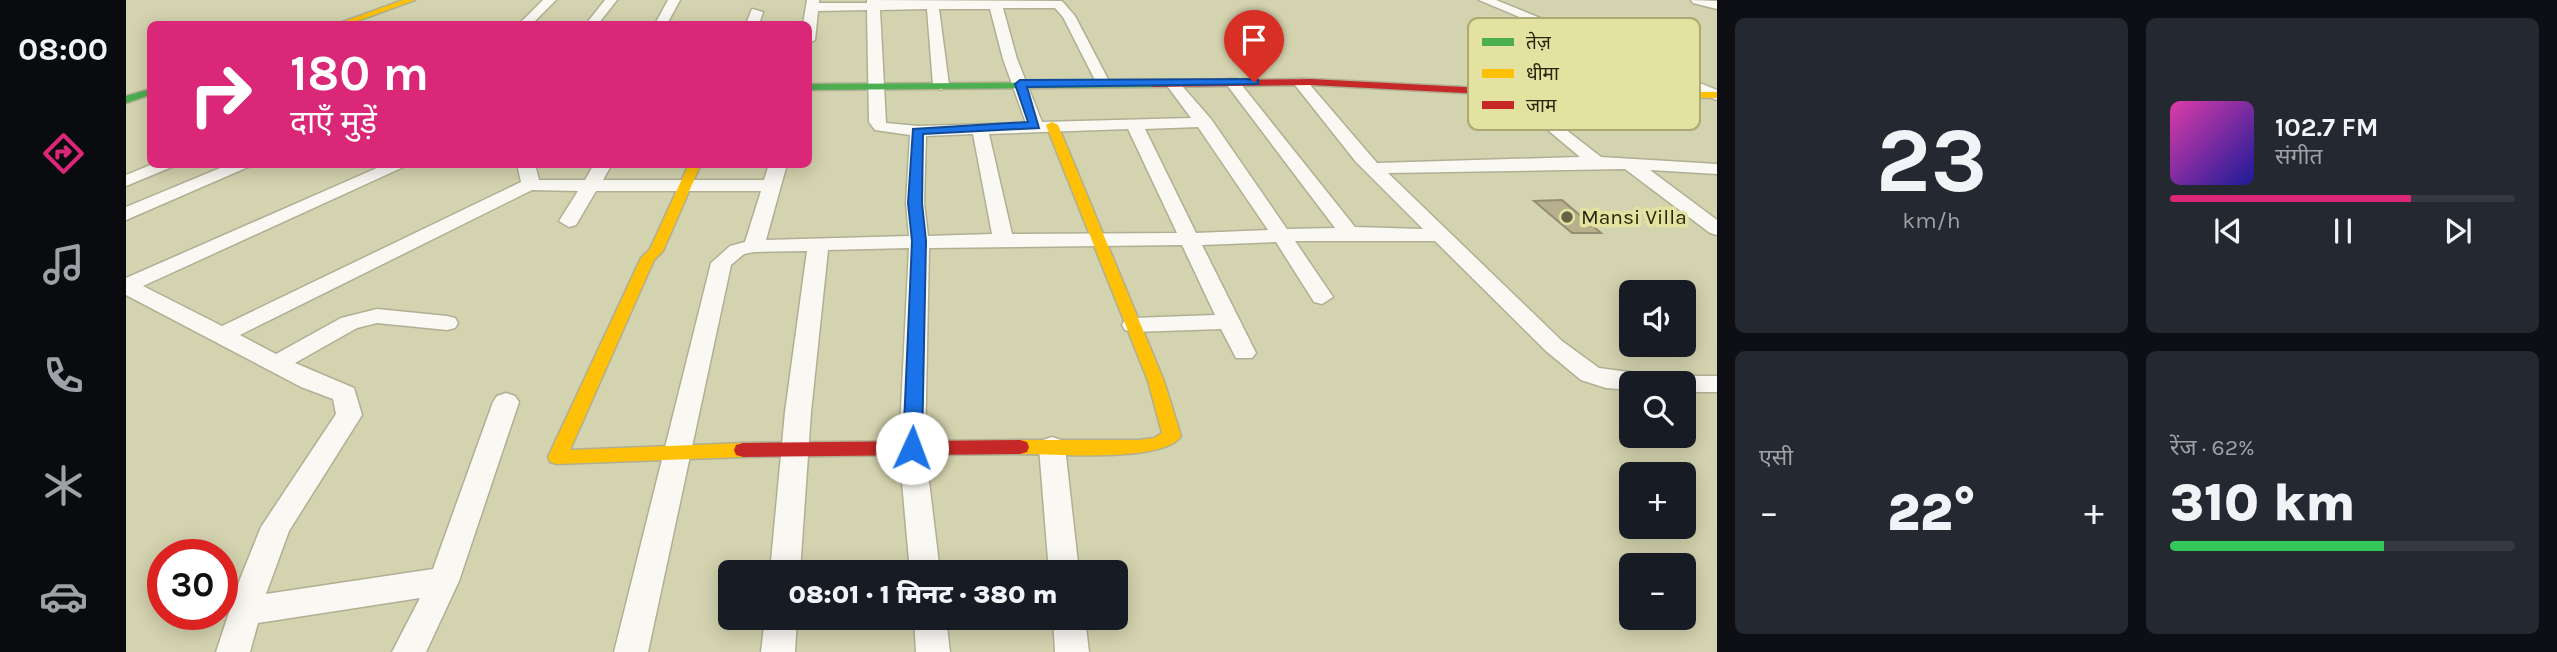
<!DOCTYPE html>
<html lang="hi">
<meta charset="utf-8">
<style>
:root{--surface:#171b24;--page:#242831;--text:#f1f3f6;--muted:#9ea1a6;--line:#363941;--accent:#db2777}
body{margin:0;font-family:Karla,"Noto Sans Devanagari",sans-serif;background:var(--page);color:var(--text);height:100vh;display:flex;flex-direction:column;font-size:26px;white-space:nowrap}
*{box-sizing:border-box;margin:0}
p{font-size:23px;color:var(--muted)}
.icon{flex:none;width:38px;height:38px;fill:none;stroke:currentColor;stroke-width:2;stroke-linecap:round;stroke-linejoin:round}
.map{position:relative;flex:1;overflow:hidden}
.sheet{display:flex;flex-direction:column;gap:18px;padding:18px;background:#0d0f14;width:840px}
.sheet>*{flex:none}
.hud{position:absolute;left:21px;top:21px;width:665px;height:147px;border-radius:10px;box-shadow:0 4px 18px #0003;background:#db2777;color:#fff;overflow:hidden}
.tools{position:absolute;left:1493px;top:280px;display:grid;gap:14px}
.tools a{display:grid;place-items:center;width:77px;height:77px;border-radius:10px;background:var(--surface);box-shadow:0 4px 18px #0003;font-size:35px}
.speed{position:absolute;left:21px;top:539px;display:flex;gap:14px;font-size:35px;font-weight:700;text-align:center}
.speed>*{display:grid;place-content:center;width:91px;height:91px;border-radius:50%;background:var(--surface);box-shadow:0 4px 18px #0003;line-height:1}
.speed .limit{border:10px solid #d22;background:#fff;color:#111}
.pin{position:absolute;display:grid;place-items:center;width:60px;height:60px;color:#fff;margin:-72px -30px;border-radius:50% 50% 50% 0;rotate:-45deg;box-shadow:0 0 7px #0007}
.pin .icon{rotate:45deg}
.me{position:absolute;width:77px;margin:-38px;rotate:2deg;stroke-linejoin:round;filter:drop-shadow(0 0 5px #0008)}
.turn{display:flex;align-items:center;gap:24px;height:147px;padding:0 28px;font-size:32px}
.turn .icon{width:91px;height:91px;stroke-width:2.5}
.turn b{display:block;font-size:49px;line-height:60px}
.big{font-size:52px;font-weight:800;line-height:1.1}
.sheet .widget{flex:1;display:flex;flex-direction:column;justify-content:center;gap:10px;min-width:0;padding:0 24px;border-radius:10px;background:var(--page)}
.sheet .dial{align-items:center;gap:0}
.dial b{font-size:91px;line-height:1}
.song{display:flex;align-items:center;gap:21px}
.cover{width:84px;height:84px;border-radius:10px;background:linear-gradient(135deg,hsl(320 70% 55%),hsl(240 70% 35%))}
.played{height:7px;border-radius:4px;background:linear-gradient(90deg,var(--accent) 70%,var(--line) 70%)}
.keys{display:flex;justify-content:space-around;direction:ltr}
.heat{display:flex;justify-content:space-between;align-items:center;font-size:38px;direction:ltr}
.charge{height:10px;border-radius:5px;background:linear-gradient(90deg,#34c759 62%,var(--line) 0)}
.sheet .tiles{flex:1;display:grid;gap:18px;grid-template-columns:repeat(2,1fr)}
.trip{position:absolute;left:592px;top:560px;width:410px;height:70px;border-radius:10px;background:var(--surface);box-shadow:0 4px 18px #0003;font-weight:800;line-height:70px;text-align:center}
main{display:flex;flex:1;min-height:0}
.tabs{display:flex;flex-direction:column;width:126px;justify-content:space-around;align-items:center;background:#090b0e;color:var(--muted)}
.tabs .icon{width:49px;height:49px}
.tabs .active{color:var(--accent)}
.tabs b{font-size:32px;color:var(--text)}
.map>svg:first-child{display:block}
.building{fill:#b8b08d;stroke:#938e72;stroke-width:2}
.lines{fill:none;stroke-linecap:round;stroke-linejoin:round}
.street-casing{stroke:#b0af93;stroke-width:3}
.fast-casing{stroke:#b0af93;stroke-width:3}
.slow-casing{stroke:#b0af93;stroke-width:3}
.jam-casing{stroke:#b0af93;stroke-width:3}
.street{fill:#f9f8f3;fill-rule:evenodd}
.fast{fill:#4caf50;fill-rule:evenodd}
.slow{fill:#ffc107;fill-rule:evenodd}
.jam{fill:#c62828;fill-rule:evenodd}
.route{fill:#1a73e8;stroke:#114b97;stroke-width:2}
.poi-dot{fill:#646346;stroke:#e3e2a0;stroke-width:2.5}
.labels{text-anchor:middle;stroke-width:7;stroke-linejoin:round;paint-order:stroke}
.poi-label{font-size:21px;fill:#28270d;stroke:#e3e2a0;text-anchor:start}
.key{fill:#e3e2a0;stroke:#abaa74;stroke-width:2}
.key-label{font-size:19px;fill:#28270d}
</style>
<main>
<nav class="tabs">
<b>08:00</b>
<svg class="icon active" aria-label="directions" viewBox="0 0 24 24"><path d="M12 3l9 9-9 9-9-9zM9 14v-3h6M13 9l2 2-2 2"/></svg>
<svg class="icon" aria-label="music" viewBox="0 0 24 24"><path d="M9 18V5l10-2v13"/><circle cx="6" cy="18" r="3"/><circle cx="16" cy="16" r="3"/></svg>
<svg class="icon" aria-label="phone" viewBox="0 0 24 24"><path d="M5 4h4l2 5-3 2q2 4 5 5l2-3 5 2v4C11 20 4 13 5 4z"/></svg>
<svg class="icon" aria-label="climate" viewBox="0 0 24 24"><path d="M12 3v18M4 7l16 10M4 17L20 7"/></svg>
<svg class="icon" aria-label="car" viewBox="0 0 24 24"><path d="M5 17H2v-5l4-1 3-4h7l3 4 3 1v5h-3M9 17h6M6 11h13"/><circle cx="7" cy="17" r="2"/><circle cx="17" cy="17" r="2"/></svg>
</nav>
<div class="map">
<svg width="1591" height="652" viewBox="0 0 1591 652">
<rect width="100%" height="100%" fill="#d4d3af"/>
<polygon class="building" points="1436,200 1475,233 1446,233 1408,201"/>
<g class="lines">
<defs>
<g id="street">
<polygon points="417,0 430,0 406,24 393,24"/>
<polygon points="479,0 491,0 472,24 460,24"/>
<polygon points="542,0 554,0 541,24 529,24"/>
<path d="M681,0H693V3H741V0L936,1L949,16L984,83L982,86H972L937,17L929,8H877L891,59L916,122L1065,118L1039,83L1041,80H1051L1085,119L1161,229L1209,228L1101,85V79H1111L1229,227L1297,229L1230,162L1169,85V79H1179L1251,163L1454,157L1380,95V89L1385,87L1475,157L1591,164V174L1524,170L1591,220V235L1584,233L1499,169L1262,173L1436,341L1473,368L1540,377L1543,383H1505V390L1480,388L1455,380L1420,351L1309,241H1169L1207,297L1196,304L1188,302L1150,242L1076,245L1130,353L1126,358H1110L1095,329L1007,332L999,330L996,325L999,320L1007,318L1089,315L1056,245L803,248L799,448L814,572H784L773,448L783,248L702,250L685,412L674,572H644L659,412L681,251L628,252L618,254L605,265L522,652H488L585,263L604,246L619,242L635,191H470L450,225L443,227L433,221L452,191L406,190L114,335L150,354L215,318L251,309L321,316L329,318L332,323L329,328L321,330L251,323L231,328L169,363L228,388L236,415L163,531L140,594L307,569L367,402L371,396L380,393L389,396L393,402L333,581L300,652H266L294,598L132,623L124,652H90L114,579L135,527L210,414L207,399L175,387L0,295V278L260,164H284L17,286L96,326L395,182L391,164H409L413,180H459L468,164H486L477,180H638L643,164H661L640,240L783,236L780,203L784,135L749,130L743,122L741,10L692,11L689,40L682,44V24H677ZM801,9L807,85L815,90L823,85L813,9H864L877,59L900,123L792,126L760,123L754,10ZM1072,127L1142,230L1070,233L1019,129ZM1002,129L1051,233L886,234L863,134ZM847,134L866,234L802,236L798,203L800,136Z"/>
<polygon points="1353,0 1370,0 1591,90 1591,100"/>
<polygon points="1565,0 1591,1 1591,9 1567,3"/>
<polygon points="626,9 637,12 633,24 620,24"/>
<polygon points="27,164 53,164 0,186 0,175"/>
<polygon points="104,164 129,164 0,220 0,207"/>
<polygon points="1558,376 1591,376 1591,392 1558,392 1558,383 1546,383 1549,378"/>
<polygon points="926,437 935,440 939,447 953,572 923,572 913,447 917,440"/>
<polygon points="639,618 671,618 669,652 635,652"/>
<polygon points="788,618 820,618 824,652 790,652"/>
<polygon points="927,618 959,618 963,652 929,652"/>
</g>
<g id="fast">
<polygon points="1031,82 1032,84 1027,87 682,90 682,84"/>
<polygon points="24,89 24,95 0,103 0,96"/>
</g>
<g id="slow">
<polygon points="277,0 289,0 223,24 211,24"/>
<polygon points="1489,91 1591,92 1591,98 1485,96 1485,92"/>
<path d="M926,122L932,125L1038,381L1055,436C1039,463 926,454 894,454L887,452L885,447L887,442L894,440H1013L1028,438L1036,433L1022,381L920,125Z"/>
<polygon points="563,164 575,164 537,251 528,260 444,450 617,443 624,445 626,450 624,455 617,457 431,464 424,462 422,457 515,258 524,249"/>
</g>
<g id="jam">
<polygon points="1185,79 1412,91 1489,91 1494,94 1489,97 1412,97 1185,85 1027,87 1022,84 1027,81"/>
<polygon points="894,440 901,442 903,447 901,452 894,454 617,457 610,455 608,450 610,445 617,443"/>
</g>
</defs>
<use href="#street" class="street-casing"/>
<use href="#fast" class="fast-casing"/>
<use href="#slow" class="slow-casing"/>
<use href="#jam" class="jam-casing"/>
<use href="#street" class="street"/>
<use href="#fast" class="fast"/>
<use href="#slow" class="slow"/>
<use href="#jam" class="jam"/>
</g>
<polygon class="route" points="1128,79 1132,80 1132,84 901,87 913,128 797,134 796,203 800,241 796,448 793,453 780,453 777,448 786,241 782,203 787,129 902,122 889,84 894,80"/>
<circle class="poi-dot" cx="1441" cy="217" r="7"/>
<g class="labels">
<g class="poi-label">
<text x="1455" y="224">Mansi Villa</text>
</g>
</g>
<rect x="1342" y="18" width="232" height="112" rx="10" class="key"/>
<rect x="1356" y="38" width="32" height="8" fill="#4caf50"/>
<rect x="1356" y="69" width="32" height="9" fill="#ffc107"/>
<rect x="1356" y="101" width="32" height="8" fill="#c62828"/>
<g class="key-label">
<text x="1400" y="49">तेज़</text>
<text x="1400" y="80">धीमा</text>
<text x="1400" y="112">जाम</text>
</g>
</svg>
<div class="tools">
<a><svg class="icon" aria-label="sound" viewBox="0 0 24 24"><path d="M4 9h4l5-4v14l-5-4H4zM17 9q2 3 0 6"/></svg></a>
<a><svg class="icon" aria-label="search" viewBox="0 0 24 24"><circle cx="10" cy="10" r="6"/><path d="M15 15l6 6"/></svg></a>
<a>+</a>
<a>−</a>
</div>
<div class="speed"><div class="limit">30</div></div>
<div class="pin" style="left:1128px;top:82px;background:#d93025"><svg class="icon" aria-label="arrive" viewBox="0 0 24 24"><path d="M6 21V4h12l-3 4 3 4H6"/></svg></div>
<svg class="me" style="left:786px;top:448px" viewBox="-20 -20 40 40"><circle r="19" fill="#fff"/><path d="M0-13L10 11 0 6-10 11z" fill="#1a73e8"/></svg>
<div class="trip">08:01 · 1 मिनट · 380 m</div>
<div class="hud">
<div class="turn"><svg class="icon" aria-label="right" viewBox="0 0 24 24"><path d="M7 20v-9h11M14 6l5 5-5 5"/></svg><div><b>180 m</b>दाएँ मुड़ें</div></div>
</div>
</div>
<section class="sheet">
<div class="tiles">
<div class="widget dial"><b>23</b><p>km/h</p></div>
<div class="widget">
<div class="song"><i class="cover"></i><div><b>102.7 FM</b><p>संगीत</p></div></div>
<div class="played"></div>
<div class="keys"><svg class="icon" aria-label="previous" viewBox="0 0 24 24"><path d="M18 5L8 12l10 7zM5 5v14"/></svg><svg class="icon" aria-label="pause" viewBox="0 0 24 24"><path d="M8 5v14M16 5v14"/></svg><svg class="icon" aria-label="next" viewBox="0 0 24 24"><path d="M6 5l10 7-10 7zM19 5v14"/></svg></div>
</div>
<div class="widget"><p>एसी</p>
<div class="heat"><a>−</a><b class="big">22°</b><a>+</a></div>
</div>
<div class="widget"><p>रेंज · 62%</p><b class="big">310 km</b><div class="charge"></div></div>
</div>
</section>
</main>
